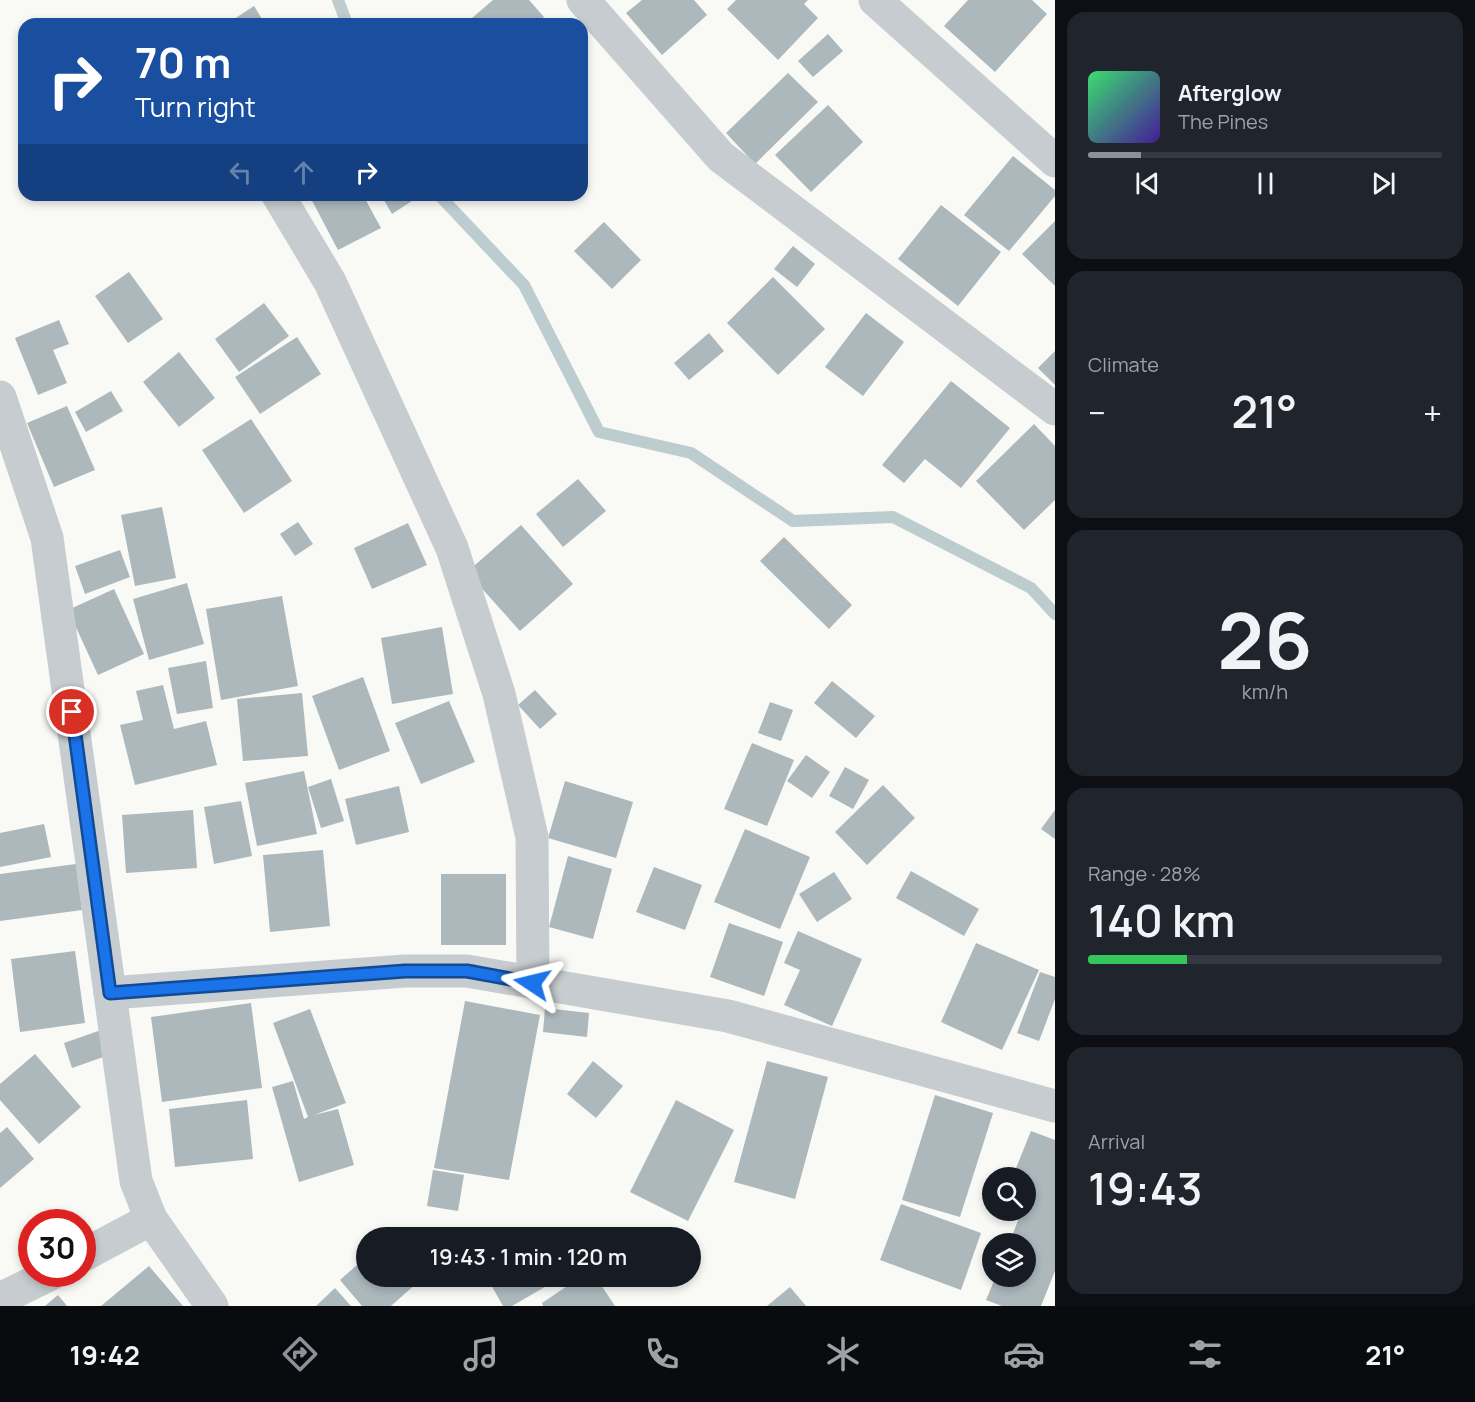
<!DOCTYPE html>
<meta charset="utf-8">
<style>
:root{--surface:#171b24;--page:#20242c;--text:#f1f3f6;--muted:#9ea1a6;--line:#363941;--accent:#8c9099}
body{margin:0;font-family:Manrope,sans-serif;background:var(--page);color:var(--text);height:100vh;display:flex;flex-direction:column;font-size:22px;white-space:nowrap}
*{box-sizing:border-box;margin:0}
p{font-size:20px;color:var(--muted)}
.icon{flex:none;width:33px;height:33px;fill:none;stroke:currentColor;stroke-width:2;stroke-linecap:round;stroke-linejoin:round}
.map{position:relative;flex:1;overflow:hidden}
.panel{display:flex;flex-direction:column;gap:12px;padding:12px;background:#0d0f14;width:420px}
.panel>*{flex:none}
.top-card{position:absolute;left:18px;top:18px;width:570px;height:183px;border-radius:18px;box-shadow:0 3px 9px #0003;background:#1a4fa0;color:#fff;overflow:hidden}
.fabs{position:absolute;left:982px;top:1167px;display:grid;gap:12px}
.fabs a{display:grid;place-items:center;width:54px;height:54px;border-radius:50%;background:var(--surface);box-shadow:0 3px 9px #0003;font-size:30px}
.speed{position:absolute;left:18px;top:1209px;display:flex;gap:12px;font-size:30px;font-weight:700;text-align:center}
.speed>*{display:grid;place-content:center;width:78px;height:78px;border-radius:50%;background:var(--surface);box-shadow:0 3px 9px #0003;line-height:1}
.speed .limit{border:9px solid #d22;background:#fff;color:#111}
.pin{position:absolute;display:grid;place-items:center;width:51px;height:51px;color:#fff;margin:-26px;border:3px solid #fff;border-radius:50%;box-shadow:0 2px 6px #0007}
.me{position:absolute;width:66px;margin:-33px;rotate:280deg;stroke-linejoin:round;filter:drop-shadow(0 0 4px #0008)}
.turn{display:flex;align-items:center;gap:21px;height:126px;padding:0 18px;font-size:27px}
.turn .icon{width:78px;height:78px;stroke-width:2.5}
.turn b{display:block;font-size:42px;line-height:51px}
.lanes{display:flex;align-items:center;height:57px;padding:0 18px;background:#0003;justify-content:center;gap:30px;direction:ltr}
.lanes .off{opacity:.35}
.big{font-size:45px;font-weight:600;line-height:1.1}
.panel .widget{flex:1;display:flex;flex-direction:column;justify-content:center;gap:9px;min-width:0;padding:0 21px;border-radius:18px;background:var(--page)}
.panel .dial{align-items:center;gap:0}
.dial b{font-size:78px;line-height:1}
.song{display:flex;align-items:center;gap:18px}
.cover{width:72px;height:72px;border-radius:9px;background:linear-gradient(135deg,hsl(140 70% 55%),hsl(260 70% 35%))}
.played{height:6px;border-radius:3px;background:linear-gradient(90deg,var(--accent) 15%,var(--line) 15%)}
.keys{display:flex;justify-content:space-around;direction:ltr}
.heat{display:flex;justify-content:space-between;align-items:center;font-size:33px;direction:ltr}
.charge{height:9px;border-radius:4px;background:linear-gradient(90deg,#34c759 28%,var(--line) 0)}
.trip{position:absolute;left:356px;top:1227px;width:345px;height:60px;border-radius:30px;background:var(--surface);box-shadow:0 3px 9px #0003;font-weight:600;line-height:60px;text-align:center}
.tab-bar{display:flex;height:96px;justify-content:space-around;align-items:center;background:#090b0e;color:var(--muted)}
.tab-bar .icon{width:42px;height:42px}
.tab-bar .selected{color:var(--accent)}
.tab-bar b{font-size:27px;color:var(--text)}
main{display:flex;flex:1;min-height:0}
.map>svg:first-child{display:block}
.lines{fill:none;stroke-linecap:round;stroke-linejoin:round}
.stream{stroke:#bdcccf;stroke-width:12}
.building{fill:#acb8bc}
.minor{stroke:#c6cccf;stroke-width:33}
.route-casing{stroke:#114b97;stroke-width:15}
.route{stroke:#1a73e8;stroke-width:10}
</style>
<main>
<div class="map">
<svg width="1055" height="1306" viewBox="0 0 1055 1306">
<rect width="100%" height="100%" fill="#f9f9f6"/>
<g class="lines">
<g class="stream">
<polyline points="338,0 347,24"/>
<polyline points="439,195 524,285 599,432 691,453 793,521 893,517 1031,588 1055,614"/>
</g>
</g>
<g class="building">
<polygon points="493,0 529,0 544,17 535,24 465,24"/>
<polygon points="642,0 694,0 707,15 662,55 626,13"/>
<polygon points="736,0 808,0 804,4 818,18 778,60 727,9"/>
<polygon points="968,0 1032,0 1047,14 995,72 944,26"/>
<polygon points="254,6 265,24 233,24 231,21"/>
<polygon points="828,34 843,51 813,77 798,61"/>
<polygon points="788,73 818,102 755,164 726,133"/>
<polygon points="828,105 863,142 811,192 775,155"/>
<polygon points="1013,156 1055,190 1055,196 1009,251 964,215"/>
<polygon points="309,195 363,195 381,228 338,250"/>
<polygon points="381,195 421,195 392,214"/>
<polygon points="941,205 1001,252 958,306 898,259"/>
<polygon points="1055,221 1055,286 1022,254"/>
<polygon points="604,222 641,260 612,289 574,251"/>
<polygon points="793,246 815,264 797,287 774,269"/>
<polygon points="129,272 163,319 128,343 95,296"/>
<polygon points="773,277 825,329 778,375 727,323"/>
<polygon points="264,303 289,336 239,372 215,339"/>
<polygon points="866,313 904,342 863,396 825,367"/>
<polygon points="59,320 69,344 53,350 67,383 38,395 15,338"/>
<polygon points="709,333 724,351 689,380 674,363"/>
<polygon points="297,337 321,374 260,414 235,377"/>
<polygon points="1055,351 1055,385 1038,368"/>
<polygon points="179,352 215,398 179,427 143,382"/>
<polygon points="951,381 1010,428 961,488 925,459 904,483 882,465"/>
<polygon points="111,391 123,411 86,432 75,412"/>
<polygon points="67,406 95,470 54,487 27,423"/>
<polygon points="251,419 292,481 244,513 202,450"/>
<polygon points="1034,424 1055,446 1055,500 1024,530 976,481"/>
<polygon points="578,479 606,511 563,547 536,514"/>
<polygon points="162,507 176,578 135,586 121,515"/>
<polygon points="298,522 313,544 295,556 280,534"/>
<polygon points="408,523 427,565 372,589 354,548"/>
<polygon points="521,525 573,584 520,631 467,572"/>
<polygon points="784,537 852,605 829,629 760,561"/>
<polygon points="120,550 130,577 85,594 75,566"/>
<polygon points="187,583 204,644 149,660 133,599"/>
<polygon points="114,589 144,654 98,675 68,610"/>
<polygon points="282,596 298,686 221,700 206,609"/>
<polygon points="442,627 453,694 392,704 381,638"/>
<polygon points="206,661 213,708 177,714 168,668"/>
<polygon points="363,677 390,751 339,770 312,696"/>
<polygon points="832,681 875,716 856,738 814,703"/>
<polygon points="163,685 174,729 206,721 217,765 135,785 120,725 143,720 136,691"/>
<polygon points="535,690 557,714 540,729 518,705"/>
<polygon points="302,693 308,756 243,761 237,699"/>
<polygon points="449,701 475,762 421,784 395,723"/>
<polygon points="770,702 793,710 781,741 758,733"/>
<polygon points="752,743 794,760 767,826 724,809"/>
<polygon points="806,755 830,772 812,798 787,781"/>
<polygon points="845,767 869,780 853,809 829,796"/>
<polygon points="304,771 317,834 257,846 245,783"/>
<polygon points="331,779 344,821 321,828 308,787"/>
<polygon points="565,781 633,802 616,858 548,838"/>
<polygon points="883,785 915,818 867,865 835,832"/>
<polygon points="399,786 409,832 356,845 345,799"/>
<polygon points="241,801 252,856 214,864 204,807"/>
<polygon points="193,810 197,868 126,873 122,815"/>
<polygon points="1055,810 1055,839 1041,829"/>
<polygon points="44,824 51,857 0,867 0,833"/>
<polygon points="745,829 810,857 780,929 714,902"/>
<polygon points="323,850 330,926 270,932 263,855"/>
<polygon points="568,856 612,869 593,939 549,927"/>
<polygon points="76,864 82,910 0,921 0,874"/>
<polygon points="654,867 702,885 685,930 636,912"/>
<polygon points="911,871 979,909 964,936 896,898"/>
<polygon points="834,872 852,899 817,922 799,894"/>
<rect x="441" y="874" width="65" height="71"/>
<polygon points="729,923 783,942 764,996 710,977"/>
<polygon points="798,931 862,959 832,1026 784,1005 800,970 784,963"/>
<polygon points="976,943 1039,970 1002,1050 941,1022"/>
<polygon points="75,951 85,1023 20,1032 11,959"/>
<polygon points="1040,972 1055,977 1055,999 1039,1041 1017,1033"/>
<polygon points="465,1001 540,1015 509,1180 434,1168"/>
<polygon points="251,1003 262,1088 162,1102 151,1017"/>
<polygon points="545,1008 589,1013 587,1037 543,1032"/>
<polygon points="310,1009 346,1103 314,1115 338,1109 354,1165 299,1182 272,1087 293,1081 304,1119 308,1117 273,1023"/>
<polygon points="104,1029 112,1054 72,1068 64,1043"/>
<polygon points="35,1054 81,1107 39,1144 0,1100 0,1084"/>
<polygon points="593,1061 623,1086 596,1118 567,1094"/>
<polygon points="767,1061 828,1077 795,1199 734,1182"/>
<polygon points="935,1095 993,1113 960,1217 902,1200"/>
<polygon points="247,1100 253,1159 175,1167 169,1109"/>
<polygon points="676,1100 734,1130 688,1221 630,1192"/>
<polygon points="7,1127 34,1159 0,1188 0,1133"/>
<polygon points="1031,1131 1055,1140 1055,1271 1041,1306 1002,1306 986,1300 996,1276 1026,1276 1026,1244 1009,1244 1022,1210 1026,1210 1026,1201 1030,1192 1026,1190 1026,1178 1012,1178"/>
<polygon points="433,1170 464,1175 458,1211 427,1206"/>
<polygon points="901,1204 981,1233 961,1290 880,1260"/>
<polygon points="366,1257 366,1276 414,1276 418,1282 391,1306 362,1306 340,1280"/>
<polygon points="149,1266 183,1306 101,1306"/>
<polygon points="486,1276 545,1276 550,1284 512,1306 503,1306"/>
<polygon points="582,1276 595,1276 615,1306 543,1306 542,1303"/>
<polygon points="790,1287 806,1306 767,1306"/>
<polygon points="335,1288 351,1306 316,1306"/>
<polygon points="58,1295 67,1306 45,1306"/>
</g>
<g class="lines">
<g class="minor">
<polyline points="583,0 721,157 1055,409"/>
<polyline points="875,0 1055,161"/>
<polyline points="278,195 330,282 452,548 499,694 532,837 533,983"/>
<polyline points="0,397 47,538 136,1181 151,1219 212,1306"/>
<polyline points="110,993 405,971 467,971 728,1016 1055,1106"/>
<polyline points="82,1256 151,1219"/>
<polyline points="0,1299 51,1274"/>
</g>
</g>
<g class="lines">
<defs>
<polyline id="route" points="72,712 110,993 405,971 467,971 532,983"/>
</defs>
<use href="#route" class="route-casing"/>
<use href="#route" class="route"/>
</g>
</svg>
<div class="fabs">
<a><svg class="icon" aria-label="search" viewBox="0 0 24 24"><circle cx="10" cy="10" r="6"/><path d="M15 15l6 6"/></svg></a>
<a><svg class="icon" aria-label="layers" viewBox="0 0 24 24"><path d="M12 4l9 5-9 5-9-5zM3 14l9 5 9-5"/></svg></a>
</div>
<div class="speed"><div class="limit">30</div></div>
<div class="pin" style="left:72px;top:712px;background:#d93025"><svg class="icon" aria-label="arrive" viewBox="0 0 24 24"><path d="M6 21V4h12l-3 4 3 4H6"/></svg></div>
<svg class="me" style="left:532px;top:983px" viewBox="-20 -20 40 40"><path d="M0-17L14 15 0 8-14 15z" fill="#1a73e8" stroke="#fff" stroke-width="4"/></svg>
<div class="trip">19:43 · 1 min · 120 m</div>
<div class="top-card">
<div class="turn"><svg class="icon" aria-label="right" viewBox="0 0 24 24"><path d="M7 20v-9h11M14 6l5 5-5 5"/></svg><div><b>70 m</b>Turn right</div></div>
<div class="lanes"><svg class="icon off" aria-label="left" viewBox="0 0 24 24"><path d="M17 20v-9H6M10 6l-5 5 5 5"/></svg><svg class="icon off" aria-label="ahead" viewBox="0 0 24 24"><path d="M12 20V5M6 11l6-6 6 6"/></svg><svg class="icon" aria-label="right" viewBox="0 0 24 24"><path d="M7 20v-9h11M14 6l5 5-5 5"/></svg></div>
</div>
</div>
<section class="panel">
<div class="widget">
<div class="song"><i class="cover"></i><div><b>Afterglow</b><p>The Pines</p></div></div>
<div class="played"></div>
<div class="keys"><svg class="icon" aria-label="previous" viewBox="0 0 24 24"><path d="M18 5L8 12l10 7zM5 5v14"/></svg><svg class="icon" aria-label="pause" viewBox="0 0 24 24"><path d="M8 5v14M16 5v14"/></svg><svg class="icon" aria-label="next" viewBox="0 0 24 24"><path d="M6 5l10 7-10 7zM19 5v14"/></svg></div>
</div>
<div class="widget"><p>Climate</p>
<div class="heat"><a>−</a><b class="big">21°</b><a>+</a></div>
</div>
<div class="widget dial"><b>26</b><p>km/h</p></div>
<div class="widget"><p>Range · 28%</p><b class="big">140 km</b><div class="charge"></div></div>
<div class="widget"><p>Arrival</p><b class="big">19:43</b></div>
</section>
</main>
<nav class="tab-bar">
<b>19:42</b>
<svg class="icon selected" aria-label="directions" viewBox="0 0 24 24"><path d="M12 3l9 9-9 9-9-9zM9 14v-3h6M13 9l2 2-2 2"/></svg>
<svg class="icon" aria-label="music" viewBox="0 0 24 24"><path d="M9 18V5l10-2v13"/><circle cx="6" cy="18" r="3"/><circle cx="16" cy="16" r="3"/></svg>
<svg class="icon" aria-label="phone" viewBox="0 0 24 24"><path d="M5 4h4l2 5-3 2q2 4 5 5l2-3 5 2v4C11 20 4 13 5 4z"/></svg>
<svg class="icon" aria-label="climate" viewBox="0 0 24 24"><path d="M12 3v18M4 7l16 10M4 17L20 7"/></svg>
<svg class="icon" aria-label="car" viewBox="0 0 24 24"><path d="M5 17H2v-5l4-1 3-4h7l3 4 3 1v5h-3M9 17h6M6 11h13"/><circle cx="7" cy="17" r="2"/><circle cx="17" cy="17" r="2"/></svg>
<svg class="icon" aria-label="filters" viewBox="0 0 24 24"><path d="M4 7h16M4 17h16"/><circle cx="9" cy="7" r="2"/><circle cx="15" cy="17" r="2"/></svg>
<b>21°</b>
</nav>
